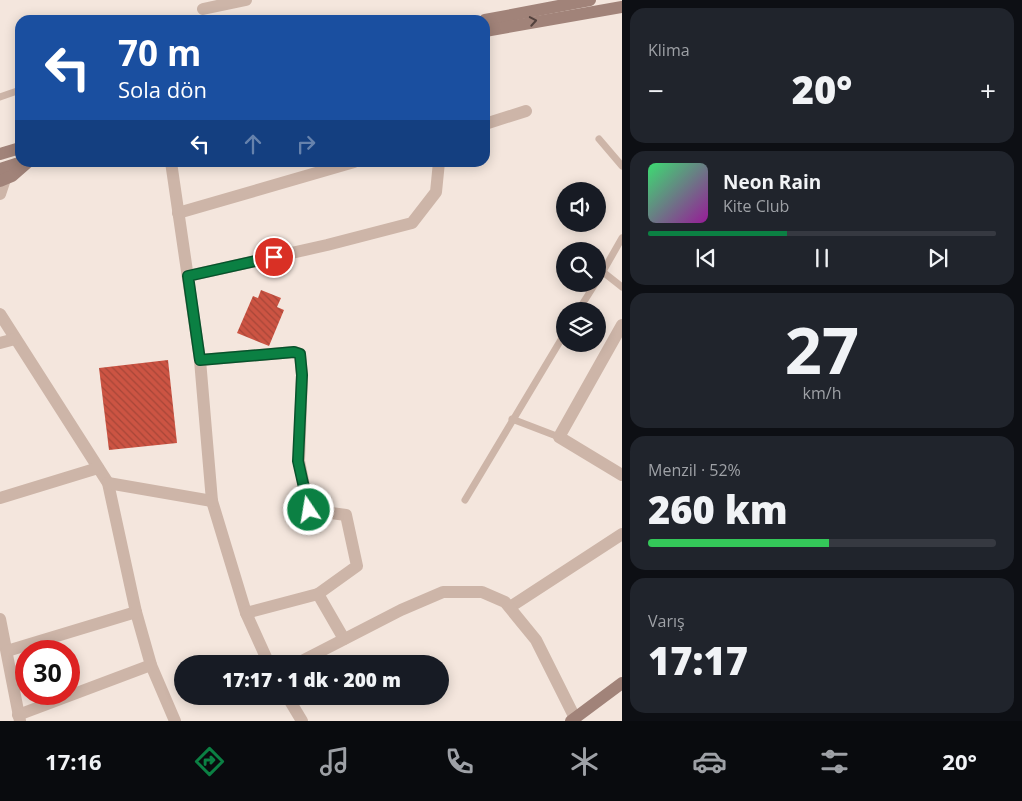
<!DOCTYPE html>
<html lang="tr">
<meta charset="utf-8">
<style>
:root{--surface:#171b24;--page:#20242c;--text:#f1f3f6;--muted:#9ea1a6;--line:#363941;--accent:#0b8043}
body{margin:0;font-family:"Open Sans",sans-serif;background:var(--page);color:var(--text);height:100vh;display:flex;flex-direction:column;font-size:19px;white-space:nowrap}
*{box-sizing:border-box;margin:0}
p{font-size:16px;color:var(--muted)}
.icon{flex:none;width:28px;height:28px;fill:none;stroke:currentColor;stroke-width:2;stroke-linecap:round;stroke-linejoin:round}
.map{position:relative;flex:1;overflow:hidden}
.drawer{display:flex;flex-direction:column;gap:8px;padding:8px;background:#0d0f14;width:400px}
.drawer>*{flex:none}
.guide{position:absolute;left:15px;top:15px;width:475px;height:152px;border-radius:15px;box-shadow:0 2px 12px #0003;background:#1a4fa0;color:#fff;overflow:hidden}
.buttons{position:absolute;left:556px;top:182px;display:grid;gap:10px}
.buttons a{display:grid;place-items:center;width:50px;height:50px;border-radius:50%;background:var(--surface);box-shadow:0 2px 12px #0003;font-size:25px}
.speed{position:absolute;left:15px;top:640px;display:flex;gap:10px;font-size:25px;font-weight:700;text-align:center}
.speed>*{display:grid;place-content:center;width:65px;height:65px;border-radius:50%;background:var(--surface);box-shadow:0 2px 12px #0003;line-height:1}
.speed .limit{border:8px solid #d22;background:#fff;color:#111}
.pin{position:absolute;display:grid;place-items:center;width:42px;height:42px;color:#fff;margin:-21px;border:2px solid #fff;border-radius:50%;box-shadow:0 1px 5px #0007}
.me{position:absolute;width:55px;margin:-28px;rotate:348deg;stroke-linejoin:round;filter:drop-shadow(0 0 4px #0008)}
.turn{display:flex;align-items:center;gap:18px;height:105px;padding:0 20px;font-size:22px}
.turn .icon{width:65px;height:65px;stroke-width:2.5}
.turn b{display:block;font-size:35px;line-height:42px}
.lanes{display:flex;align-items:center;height:48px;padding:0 20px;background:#0003;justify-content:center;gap:25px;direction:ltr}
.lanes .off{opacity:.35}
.big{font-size:38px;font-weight:800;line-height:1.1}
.drawer .widget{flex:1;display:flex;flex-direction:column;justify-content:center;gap:8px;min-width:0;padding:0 18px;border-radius:15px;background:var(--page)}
.drawer .dial{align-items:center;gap:0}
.dial b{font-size:65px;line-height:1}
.song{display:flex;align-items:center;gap:15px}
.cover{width:60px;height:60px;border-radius:8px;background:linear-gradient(135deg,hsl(140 70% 55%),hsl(300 70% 35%))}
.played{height:5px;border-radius:2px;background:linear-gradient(90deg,var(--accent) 40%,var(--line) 40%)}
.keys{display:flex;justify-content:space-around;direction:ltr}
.heat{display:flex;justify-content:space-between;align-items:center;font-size:28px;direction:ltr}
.charge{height:8px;border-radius:4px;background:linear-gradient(90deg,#34c759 52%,var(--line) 0)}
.trip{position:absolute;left:174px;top:655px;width:275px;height:50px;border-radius:25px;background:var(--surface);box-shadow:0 2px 12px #0003;font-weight:800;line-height:50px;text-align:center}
.tab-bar{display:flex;height:80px;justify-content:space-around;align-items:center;background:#090b0e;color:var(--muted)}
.tab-bar .icon{width:35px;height:35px}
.tab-bar .current{color:var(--accent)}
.tab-bar b{font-size:22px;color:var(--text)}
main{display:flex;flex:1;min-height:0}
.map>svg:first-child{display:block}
.building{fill:url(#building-back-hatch)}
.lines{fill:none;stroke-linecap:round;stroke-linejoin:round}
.lane{stroke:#cdb5a8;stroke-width:7}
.street{stroke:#cdb5a8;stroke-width:12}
.secondary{stroke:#a18379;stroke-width:12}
.oneway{stroke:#53423d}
.route-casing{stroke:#07532c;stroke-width:12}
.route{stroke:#0b8043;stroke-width:9}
</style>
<main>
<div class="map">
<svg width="622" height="721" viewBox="0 0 622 721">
<defs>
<pattern id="building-back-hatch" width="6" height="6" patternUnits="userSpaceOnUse" patternTransform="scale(1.25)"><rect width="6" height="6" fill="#cc5443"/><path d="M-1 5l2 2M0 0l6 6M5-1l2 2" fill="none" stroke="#a74638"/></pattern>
</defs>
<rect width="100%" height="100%" fill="#f4e6dd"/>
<g class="building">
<polygon points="261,290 281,298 277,307 284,310 269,346 237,333 253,296 258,298"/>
<polygon points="168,360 177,443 109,450 99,368"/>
</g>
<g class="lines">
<g class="lane">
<polyline points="0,97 20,90"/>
<polyline points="599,139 622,166"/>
<polyline points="603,272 622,287"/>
<polyline points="598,280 622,238"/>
<polyline points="578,311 595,284"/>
<polyline points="512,419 559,437"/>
<polyline points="465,500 565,333"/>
</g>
<g class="street">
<polyline points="203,9 246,0"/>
<polyline points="485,124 526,111"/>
<polyline points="171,162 200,360 212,501 246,613 269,664"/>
<polyline points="0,194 5,179"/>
<polyline points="178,213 354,162"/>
<polyline points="188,276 327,245 412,223 436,192 439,162"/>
<polyline points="0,314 108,483 136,612 151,665 175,721"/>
<polyline points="622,325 559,437 622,475"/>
<polyline points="0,343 15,339"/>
<polyline points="200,360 294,352 300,354 302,375 299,461 309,510 346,515 357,566 318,594 344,639"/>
<polyline points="108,483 212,501"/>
<polyline points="0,498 98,468"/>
<polyline points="510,607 622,534"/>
<polyline points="246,613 318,594"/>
<polyline points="0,619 20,721"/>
<polyline points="7,651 136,612"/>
<polyline points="296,664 401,610 443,592 482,592 505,602 536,640 575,718"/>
<polyline points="287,696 302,721"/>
<polyline points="18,715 151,665"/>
</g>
<g class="secondary">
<polyline points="485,20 590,0"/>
<polyline points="485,31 622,7"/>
<polyline points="0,154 20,148"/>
<polyline points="0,169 22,162"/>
<polyline points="0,181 12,176 28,162"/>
<polyline points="571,721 622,683"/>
</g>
</g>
<defs><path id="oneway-chevron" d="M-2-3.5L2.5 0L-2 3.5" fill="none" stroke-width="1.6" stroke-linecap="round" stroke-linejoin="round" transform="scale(1.25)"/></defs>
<use class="oneway" href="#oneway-chevron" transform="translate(533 21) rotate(-10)"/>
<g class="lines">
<defs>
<polyline id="route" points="274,257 188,276 200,360 294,352 300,354 302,375 298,461 309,510"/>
</defs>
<use href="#route" class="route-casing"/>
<use href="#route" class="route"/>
</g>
</svg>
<div class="buttons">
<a><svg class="icon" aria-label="sound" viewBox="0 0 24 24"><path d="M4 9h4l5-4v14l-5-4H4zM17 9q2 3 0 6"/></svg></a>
<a><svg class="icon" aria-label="search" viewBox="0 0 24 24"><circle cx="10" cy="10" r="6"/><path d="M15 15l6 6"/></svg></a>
<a><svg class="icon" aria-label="layers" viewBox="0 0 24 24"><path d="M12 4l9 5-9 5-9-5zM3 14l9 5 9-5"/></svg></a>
</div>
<div class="speed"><div class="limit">30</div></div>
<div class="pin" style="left:274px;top:257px;background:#d93025"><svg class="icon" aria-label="arrive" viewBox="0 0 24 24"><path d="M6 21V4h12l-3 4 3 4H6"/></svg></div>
<svg class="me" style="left:309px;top:510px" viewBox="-20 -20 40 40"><circle r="17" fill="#0b8043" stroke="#fff" stroke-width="3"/><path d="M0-11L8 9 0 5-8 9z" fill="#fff"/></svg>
<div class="trip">17:17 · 1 dk · 200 m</div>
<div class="guide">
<div class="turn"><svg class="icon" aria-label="left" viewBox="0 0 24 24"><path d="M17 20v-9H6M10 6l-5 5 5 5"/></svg><div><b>70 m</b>Sola dön</div></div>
<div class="lanes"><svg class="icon" aria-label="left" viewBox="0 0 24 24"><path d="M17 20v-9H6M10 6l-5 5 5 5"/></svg><svg class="icon off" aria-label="ahead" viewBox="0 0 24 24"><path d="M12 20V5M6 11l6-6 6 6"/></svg><svg class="icon off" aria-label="right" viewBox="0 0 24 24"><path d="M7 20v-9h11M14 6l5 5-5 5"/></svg></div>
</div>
</div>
<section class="drawer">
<div class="widget"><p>Klima</p>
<div class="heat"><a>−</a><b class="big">20°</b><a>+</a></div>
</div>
<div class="widget">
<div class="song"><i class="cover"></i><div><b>Neon Rain</b><p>Kite Club</p></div></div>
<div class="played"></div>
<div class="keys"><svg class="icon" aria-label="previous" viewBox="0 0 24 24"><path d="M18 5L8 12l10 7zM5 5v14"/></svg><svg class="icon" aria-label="pause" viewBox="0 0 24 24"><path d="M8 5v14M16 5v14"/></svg><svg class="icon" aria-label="next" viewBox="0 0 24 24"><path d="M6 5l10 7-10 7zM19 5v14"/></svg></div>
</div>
<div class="widget dial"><b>27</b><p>km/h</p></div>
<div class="widget"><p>Menzil · 52%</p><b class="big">260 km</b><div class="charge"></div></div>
<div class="widget"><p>Varış</p><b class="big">17:17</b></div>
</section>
</main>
<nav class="tab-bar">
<b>17:16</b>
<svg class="icon current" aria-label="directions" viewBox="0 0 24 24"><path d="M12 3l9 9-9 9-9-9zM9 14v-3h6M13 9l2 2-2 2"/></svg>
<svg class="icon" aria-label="music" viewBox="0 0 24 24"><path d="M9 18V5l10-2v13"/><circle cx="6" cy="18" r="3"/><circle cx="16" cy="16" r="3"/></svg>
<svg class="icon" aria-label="phone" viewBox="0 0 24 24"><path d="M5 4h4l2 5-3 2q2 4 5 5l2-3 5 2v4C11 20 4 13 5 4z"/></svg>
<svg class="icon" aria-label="climate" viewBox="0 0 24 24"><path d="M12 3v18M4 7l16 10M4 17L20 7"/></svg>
<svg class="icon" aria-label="car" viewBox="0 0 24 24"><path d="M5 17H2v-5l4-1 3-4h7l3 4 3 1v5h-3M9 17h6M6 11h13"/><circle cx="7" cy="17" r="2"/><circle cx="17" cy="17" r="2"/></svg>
<svg class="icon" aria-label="filters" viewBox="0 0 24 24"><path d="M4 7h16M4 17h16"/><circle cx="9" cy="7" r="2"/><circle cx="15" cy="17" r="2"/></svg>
<b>20°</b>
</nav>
